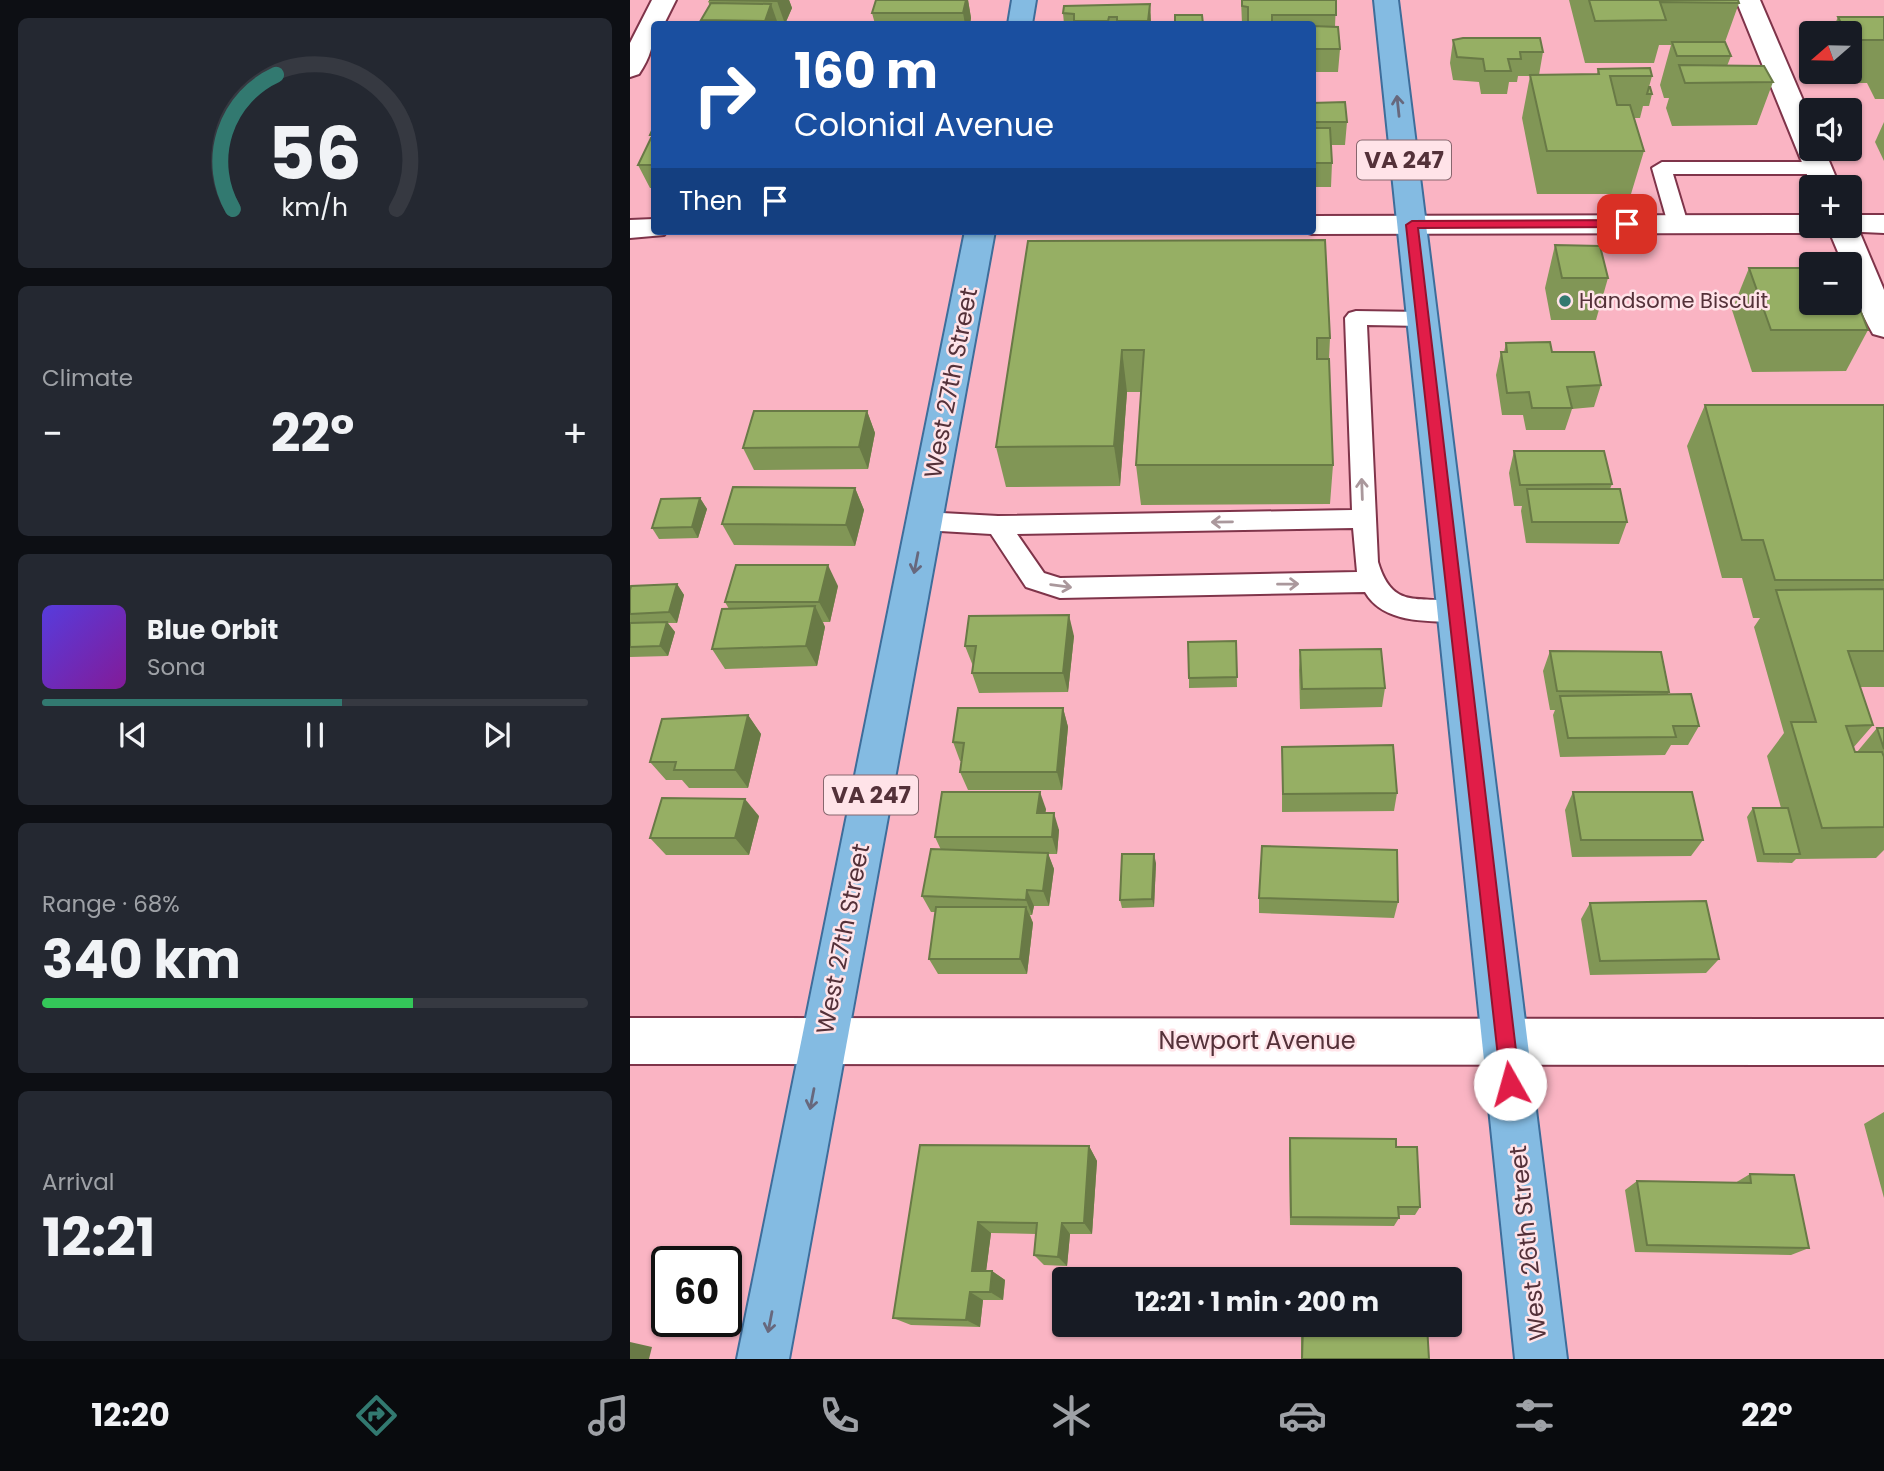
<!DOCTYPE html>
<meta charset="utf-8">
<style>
:root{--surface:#171b24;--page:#242831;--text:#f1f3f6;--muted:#9ea1a6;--line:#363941;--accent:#327970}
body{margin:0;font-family:Poppins,sans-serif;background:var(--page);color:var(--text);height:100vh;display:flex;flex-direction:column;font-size:26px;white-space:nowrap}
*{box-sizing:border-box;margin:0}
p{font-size:23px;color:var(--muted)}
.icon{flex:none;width:38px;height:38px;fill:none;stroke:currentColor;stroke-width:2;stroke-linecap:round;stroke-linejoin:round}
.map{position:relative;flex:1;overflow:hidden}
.sheet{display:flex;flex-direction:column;gap:18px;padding:18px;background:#0d0f14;width:630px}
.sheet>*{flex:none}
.top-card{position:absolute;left:21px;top:21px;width:665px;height:214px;border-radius:7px;box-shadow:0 2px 5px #0004;background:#1a4fa0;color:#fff;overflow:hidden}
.needle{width:46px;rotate:250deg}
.controls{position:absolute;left:1169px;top:21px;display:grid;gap:14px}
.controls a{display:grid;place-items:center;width:63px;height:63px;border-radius:7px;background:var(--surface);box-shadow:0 2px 5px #0004;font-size:35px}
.speed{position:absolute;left:21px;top:1246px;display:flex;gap:14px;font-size:35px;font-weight:700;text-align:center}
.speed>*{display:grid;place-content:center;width:91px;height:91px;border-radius:50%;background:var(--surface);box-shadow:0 2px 5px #0004;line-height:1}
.speed .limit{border:4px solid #111;border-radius:10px;background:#fff;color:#111}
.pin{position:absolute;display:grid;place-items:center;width:60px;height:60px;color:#fff;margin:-30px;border-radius:14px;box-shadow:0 4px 10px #0006}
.me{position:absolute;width:77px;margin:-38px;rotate:353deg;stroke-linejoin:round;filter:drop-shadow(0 0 5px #0008)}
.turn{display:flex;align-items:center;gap:24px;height:147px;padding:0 28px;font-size:32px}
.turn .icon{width:91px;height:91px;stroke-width:2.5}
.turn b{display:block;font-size:49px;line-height:60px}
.then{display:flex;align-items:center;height:66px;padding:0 28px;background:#0003;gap:14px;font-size:26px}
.big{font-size:52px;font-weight:700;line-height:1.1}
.sheet .tile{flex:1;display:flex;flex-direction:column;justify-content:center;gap:10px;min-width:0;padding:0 24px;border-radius:10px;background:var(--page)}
.sheet .dial{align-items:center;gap:0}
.dial svg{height:182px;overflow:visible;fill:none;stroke:var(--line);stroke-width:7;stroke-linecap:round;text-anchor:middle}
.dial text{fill:var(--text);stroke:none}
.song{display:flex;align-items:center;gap:21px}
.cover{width:84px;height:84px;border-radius:10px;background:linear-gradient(135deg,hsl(250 70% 55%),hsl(290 70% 35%))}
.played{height:7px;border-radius:4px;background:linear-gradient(90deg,var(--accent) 55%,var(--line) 55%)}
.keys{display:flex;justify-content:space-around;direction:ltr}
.heat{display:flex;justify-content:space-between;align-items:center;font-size:38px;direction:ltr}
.charge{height:10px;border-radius:5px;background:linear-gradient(90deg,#34c759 68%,var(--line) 0)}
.trip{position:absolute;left:422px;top:1267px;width:410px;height:70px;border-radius:7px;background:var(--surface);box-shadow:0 2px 5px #0004;font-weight:700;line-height:70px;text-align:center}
.menu{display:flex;height:112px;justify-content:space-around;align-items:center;background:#090b0e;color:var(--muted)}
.menu .icon{width:49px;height:49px}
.menu .on{color:var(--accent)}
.menu b{font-size:32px;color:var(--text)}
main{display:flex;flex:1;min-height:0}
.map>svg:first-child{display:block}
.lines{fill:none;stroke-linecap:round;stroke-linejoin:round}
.lane-casing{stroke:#7f344a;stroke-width:4}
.street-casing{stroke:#7f344a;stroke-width:4}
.secondary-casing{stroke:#7f344a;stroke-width:4}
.primary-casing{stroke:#3e6d9a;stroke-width:4}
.lane{fill:#fff;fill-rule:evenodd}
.street{fill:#fff;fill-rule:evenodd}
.secondary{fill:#fff;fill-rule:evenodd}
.primary{fill:#84bbe2;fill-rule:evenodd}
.wall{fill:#819656}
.shaded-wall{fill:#697a46}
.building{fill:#96af64;stroke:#697a46;stroke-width:2}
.oneway{stroke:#67687d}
.oneway2{stroke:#aa989c}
.route{fill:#e11d48;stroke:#92132f;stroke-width:2}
.poi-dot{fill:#327970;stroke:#ffe3e8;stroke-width:2.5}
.labels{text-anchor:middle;stroke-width:5;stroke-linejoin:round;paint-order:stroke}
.far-poi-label{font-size:21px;fill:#543139;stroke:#ffe3e8;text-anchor:start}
.shield{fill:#ffe3e8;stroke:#87666e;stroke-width:2}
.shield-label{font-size:23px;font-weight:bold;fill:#543139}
.street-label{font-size:24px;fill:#543139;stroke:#ffe3e8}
</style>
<main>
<section class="sheet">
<div class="tile dial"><svg viewBox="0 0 100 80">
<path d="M14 69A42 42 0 1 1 86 69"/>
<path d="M14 69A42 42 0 0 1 33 10" stroke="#327970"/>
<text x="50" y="56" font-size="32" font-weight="700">56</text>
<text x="50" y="72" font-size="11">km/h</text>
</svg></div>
<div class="tile"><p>Climate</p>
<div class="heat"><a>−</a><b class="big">22°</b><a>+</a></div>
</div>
<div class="tile">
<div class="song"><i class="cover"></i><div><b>Blue Orbit</b><p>Sona</p></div></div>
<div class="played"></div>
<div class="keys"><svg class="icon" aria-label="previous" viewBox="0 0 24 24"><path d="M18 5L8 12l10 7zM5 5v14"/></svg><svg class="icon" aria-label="pause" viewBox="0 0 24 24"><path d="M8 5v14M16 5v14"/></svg><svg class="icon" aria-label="next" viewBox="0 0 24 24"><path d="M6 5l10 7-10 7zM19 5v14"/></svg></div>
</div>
<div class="tile"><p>Range · 68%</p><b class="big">340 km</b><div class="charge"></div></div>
<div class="tile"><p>Arrival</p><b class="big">12:21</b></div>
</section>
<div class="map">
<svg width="1254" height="1359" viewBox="0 0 1254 1359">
<rect width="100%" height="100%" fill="#fab4c3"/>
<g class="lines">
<defs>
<g id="lane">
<polygon points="1032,162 1188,162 1198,168 1188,174 1043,174 1058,224 1055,228 1041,228 1038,224 1022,168"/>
<path d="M726,311L793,312L800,314L804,319L800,324L793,326L737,325L748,562C764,616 795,591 835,605L839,612L835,619L826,622C795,621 753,623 735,592L430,598L396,587L361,534L293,530L285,528L281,521L285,514L293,512L368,516L722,510L715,318L719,313ZM723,528L727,572L430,578L414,573L387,534Z"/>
</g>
<g id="street">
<path d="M22,0H46L34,24H24C24,44 20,58 9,74L0,77V43Z"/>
<polygon points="1106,0 1130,0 1181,119 1181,149 1194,149 1210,187 1182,187"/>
<path d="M1220,219L1227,226L1254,290V337L1243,334C1231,313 1220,288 1220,264H1213L1197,226H1220Z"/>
<polygon points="0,1018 1254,1019 1254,1065 0,1064"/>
</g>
<g id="secondary">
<polygon points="1181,215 1181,226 1194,226 1191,231 1181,233 682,234 671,231 682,231 682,216"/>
<polygon points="1220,215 1254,215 1254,233 1210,231 1207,226 1220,226"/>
<polygon points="24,219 24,231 37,231 34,235 0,238 0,220"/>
</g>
<g id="primary">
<polygon points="382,0 406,0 402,24 378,24"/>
<polygon points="744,0 768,0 937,1359 885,1359"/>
<polygon points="335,231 365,231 159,1359 107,1359"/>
</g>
</defs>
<use href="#lane" class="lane-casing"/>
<use href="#street" class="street-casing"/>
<use href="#secondary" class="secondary-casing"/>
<use href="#primary" class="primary-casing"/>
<use href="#lane" class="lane"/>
<use href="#street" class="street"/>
<use href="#secondary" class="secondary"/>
<use href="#primary" class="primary"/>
</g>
<g class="wall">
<polygon points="159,0 162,8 155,24 73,24 71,20 80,6 78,1"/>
<polygon points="246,0 338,0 341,18 340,24 245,24 242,13"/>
<polygon points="611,0 706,0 705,27 710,49 708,72 682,72 682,24 612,24"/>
<polygon points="939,0 1108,0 1109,3 1095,42 1101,56 1097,66 1143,82 1127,125 1042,126 1036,108 1039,98 1034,98 1030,85 1041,45 1029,45 1024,63 955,63"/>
<polygon points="520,4 521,24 434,24 433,13"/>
<polygon points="1208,17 1254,17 1254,99 1245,99 1237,83 1202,83 1197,72 1220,72 1220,33 1201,33"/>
<polygon points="823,40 913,52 909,75 967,74 968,69 1022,76 1019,87 1022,94 1019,106 1013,106 1010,118 1004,118 1014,151 1001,194 907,194 892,118 900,76 888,76 887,82 879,82 877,94 851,94 849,82 823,80 820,63"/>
<polygon points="682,103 717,122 715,145 701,145 702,163 701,187 682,187"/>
<polygon points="1254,122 1254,161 1245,142"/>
<polygon points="24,126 24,188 20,188 8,165 22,138 20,135"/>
<polygon points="398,241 700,338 699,359 703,465 700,504 511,505 506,465 511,392 497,392 490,486 376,487 366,447"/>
<polygon points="925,245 978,278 966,320 921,320 915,288"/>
<polygon points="1119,268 1238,330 1216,371 1122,372 1102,310"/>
<polygon points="876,343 922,352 971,385 964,407 942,409 935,430 896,430 893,415 872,415 866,375 871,352 874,352"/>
<polygon points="1075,405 1254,405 1254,687 1230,687 1243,725 1223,748 1225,752 1227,752 1247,728 1254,728 1254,850 1246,858 1166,859 1162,863 1127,862 1117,817 1123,808 1151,808 1137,756 1154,733 1124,627 1130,618 1123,618 1112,578 1092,578 1057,446"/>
<polygon points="237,411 245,433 238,469 124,470 113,448"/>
<polygon points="884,451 982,484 980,489 997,522 989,544 896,543 891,511 892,506 884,506 879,473"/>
<polygon points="225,488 234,510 225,546 104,545 92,524"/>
<polygon points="70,498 77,509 68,538 29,539 22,528"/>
<polygon points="47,584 54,595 47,623 38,623 45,632 38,656 0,657 0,590"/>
<polygon points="208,586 200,622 193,622 195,627 187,666 95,669 82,649 99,609 95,602"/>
<polygon points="444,636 438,692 349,693 342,673 343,666 335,646"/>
<polygon points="606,641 607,687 559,688 559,678"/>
<polygon points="670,650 755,688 752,707 670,709 669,670"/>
<polygon points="920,651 1039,692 1038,694 1069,726 1058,745 1041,745 1035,755 930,757 923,715 925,710 920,710 913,671"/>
<polygon points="433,708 438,727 432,790 338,790 330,772 332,761 330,761 323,742"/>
<polygon points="118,715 131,734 118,788 59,788 52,780 36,780 20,762"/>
<polygon points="652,747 767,793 764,811 652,812"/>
<polygon points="943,792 1073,840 1061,856 942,857 935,810"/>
<polygon points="416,809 415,813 429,830 427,854 418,854 424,869 419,906 404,906 402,915 400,915 403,923 397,974 308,974 299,959 306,912 301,912 292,896 311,850 305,837"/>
<polygon points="129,816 119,855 36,855 20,838"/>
<polygon points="526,863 524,907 492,908 490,900"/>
<polygon points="629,898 768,902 764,918 629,913"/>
<polygon points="960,903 1089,959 1076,973 960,975 951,919"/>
<polygon points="1254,1112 1254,1198 1234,1124"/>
<polygon points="660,1138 766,1147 790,1207 785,1215 768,1215 769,1218 764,1226 660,1225 659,1148"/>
<polygon points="290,1145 459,1146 467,1161 462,1234 440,1234 437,1266 414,1265 404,1255 406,1234 361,1233 356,1271 362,1271 375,1280 373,1300 353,1300 350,1327 281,1325 263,1318"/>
<polygon points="1120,1174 1179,1248 1161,1255 1005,1252 995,1190 1007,1181 1105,1183"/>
<polygon points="797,1325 799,1359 671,1359 671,1331 618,1331 618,1326"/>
</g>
<g class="shaded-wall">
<polygon points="148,0 159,0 162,8 155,24 147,1"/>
<polygon points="336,0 338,0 341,18 340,24 335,24 333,13"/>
<polygon points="141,4 148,24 136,24 135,21"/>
<polygon points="520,4 521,24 519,24 518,21"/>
<polygon points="492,350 497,392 490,486 484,446"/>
<polygon points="237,411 245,433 238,469 229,447"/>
<polygon points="225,488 234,510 225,546 216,525"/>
<polygon points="70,498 77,509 68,538 62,527"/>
<polygon points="198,565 208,586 200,622 189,602"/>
<polygon points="47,584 54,595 47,623 39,612"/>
<polygon points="185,606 195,627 187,666 176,646"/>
<polygon points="439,615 444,636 438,692 433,673"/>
<polygon points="37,622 45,632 38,656 30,646"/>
<polygon points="433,708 438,727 432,790 427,772"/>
<polygon points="118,715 131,734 118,788 105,770"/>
<polygon points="410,792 416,809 413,830 407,813"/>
<polygon points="115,799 129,816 119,855 105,838"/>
<polygon points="424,813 429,830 427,854 422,837"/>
<polygon points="418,853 424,869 419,906 413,891"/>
<polygon points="524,854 526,863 524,907 522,899"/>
<polygon points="397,890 404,906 402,915 396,900"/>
<polygon points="396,907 403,923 397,974 390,959"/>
<polygon points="459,1146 467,1161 462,1234 454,1223"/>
<polygon points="348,1222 361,1233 355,1280 342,1271"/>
<polygon points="432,1223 440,1234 437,1266 428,1257"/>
<polygon points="362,1271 375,1280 373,1300 360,1292"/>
<polygon points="340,1292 353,1300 350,1327 336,1320"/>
<polygon points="0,1342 22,1347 19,1359 0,1359"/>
</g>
<g class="building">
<polygon points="79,0 148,0 147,1"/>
<polygon points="246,0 336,0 333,13 242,13"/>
<polygon points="612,0 706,0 706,15 642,15 642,22 618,22 618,7 612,6"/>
<polygon points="959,0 1108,0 1109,3 1030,2 1036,20 965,21"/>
<polygon points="81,3 141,4 135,21 71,20"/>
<polygon points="520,4 518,21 487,21 487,17 479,17 478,21 444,21 444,14 433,13 434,6"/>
<polygon points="545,15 572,15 573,24 545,24"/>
<polygon points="1208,17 1254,17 1254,40 1220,40 1220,33 1216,33"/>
<polygon points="682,26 708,27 710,49 682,49"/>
<polygon points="833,38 910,38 913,52 890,52 891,59 878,59 881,71 855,71 853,59 827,57 823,40"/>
<polygon points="1042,42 1095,42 1101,56 1047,56"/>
<polygon points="1049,65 1134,66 1143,82 1055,83"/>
<polygon points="1020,68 1022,76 980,76 987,105 1000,105 1014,151 917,151 900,75 969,74 968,69"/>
<polygon points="1019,87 1020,87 1022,94 1017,94"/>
<polygon points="715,102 717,122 682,122 682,103"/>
<polygon points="24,126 24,135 20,135"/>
<polygon points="682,128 700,128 702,163 682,163"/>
<polygon points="21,138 24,138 24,165 8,165"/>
<polygon points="695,240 700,338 687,338 687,359 699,359 703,465 506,465 514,350 492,350 484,446 366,447 398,241"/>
<polygon points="925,245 970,246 978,278 932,278"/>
<polygon points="1119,268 1181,268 1181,303 1220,303 1220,284 1238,330 1141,330"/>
<polygon points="920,342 922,352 964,352 971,385 937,387 942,408 902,408 899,392 877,393 871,352 877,352 876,343"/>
<polygon points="1075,405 1254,405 1254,580 1145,580 1133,540 1112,540"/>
<polygon points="124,411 237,411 229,447 113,448"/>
<polygon points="884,451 974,451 982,484 890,485"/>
<polygon points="103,487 225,488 216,525 92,524"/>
<polygon points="897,489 990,489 997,522 902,522"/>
<polygon points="70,498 62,527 22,528 31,499"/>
<polygon points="106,565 198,565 189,602 95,602"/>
<polygon points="47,584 39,612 0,614 0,590 1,586"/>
<polygon points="1254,589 1254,651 1218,651 1243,725 1216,726 1225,752 1252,752 1254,757 1254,827 1192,828 1161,722 1186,722 1146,590"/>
<polygon points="185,606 176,646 82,649 92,609"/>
<polygon points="439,615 433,673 342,673 346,646 335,646 339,616"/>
<polygon points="37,622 30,646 0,647 0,623"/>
<polygon points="606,641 607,677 559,678 558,642"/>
<polygon points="751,649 755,688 672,689 670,650"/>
<polygon points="920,651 1031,652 1039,692 927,691"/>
<polygon points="1061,694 1069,726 1043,726 1046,737 938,738 930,696"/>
<polygon points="328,708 433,708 427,772 330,772 334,743 323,742"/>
<polygon points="118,715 105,770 44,770 46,762 20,762 32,719"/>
<polygon points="1247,728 1254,728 1254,749"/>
<polygon points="763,745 767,793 653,794 652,747"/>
<polygon points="312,792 410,792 407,813 424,813 422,837 305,837"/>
<polygon points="943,792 1062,792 1073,840 951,840"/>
<polygon points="32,798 115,799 105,838 20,838"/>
<polygon points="1123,808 1158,808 1170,854 1134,854"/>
<polygon points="632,846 767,850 768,902 629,898"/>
<polygon points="301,849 418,853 413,891 397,890 396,900 292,896"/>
<polygon points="492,854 524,854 522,899 490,900"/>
<polygon points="1076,901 1089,959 970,961 960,903"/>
<polygon points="306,907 396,907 390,959 299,959"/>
<polygon points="660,1138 766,1139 766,1147 787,1147 790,1207 768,1207 769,1218 661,1217"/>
<polygon points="290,1145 459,1146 454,1223 432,1223 428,1257 404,1255 407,1223 348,1222 342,1271 362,1271 360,1292 340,1292 336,1320 263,1318"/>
<polygon points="1120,1174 1164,1175 1179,1248 1017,1245 1007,1181 1121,1183"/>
<polygon points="618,1325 797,1325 799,1359 672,1359 673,1326 618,1326"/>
</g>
<defs><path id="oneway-shaft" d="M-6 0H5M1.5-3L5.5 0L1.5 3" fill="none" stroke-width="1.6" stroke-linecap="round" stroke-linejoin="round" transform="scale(1.75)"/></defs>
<g class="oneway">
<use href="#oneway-shaft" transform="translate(768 106) rotate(-96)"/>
<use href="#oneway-shaft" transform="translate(286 563) rotate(101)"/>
<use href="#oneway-shaft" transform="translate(182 1099) rotate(101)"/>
<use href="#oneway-shaft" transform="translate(140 1322) rotate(101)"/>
</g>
<g class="oneway2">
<use href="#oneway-shaft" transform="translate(732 489) rotate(-92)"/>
<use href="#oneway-shaft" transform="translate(592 522) rotate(179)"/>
<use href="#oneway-shaft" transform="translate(658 584) rotate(-1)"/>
<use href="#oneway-shaft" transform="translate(431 586) rotate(8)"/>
</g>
<polygon class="route" points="997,220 1002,221 1002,227 788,228 890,1084 887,1091 880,1093 874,1091 871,1084 776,225 782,221"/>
<circle class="poi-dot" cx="935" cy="301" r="7"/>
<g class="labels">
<g class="far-poi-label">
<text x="949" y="308">Handsome Biscuit</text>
</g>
<g class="shield">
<rect x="727" y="140.5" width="94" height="39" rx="5"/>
<rect x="194" y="775.5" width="94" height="39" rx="5"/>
</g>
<g class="shield-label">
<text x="774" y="168">VA 247</text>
<text x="241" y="803">VA 247</text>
</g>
<g class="street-label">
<text transform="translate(321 383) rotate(-79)" y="8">West 27th Street</text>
<text transform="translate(213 939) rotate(-79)" y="8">West 27th Street</text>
<text x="627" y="1049">Newport Avenue</text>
<text transform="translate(898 1243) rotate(-96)" y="8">West 26th Street</text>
</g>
</g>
</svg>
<div class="controls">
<a><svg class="needle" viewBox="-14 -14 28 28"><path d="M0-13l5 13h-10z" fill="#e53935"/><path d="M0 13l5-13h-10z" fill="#9ea1a6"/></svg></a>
<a><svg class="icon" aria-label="sound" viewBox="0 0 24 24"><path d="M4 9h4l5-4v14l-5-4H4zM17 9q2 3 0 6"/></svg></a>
<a>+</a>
<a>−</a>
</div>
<div class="speed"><div class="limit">60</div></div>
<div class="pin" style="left:997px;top:224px;background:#d93025"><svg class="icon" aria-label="arrive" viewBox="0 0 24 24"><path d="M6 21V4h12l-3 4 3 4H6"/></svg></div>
<svg class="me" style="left:880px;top:1084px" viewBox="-20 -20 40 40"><circle r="19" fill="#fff"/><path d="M0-13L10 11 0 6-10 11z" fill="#e11d48"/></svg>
<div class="trip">12:21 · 1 min · 200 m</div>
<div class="top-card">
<div class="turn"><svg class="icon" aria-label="right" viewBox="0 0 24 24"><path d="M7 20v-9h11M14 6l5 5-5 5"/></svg><div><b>160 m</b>Colonial Avenue</div></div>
<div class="then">Then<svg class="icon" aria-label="arrive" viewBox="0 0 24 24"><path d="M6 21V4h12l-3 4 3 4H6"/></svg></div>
</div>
</div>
</main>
<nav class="menu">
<b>12:20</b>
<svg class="icon on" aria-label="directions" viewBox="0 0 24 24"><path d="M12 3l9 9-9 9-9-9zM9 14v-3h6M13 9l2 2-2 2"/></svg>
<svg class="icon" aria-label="music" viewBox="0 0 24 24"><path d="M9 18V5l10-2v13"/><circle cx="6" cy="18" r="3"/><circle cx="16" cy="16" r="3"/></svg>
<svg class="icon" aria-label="phone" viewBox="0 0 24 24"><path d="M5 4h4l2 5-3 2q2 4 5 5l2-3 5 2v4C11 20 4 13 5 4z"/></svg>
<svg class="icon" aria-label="climate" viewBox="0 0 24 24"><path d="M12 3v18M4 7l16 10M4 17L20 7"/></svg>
<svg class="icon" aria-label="car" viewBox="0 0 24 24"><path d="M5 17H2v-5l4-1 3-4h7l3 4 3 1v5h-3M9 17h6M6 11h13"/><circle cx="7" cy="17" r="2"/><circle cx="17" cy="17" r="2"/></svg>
<svg class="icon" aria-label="filters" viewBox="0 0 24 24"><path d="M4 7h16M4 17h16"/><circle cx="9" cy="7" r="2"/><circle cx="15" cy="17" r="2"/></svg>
<b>22°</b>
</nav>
